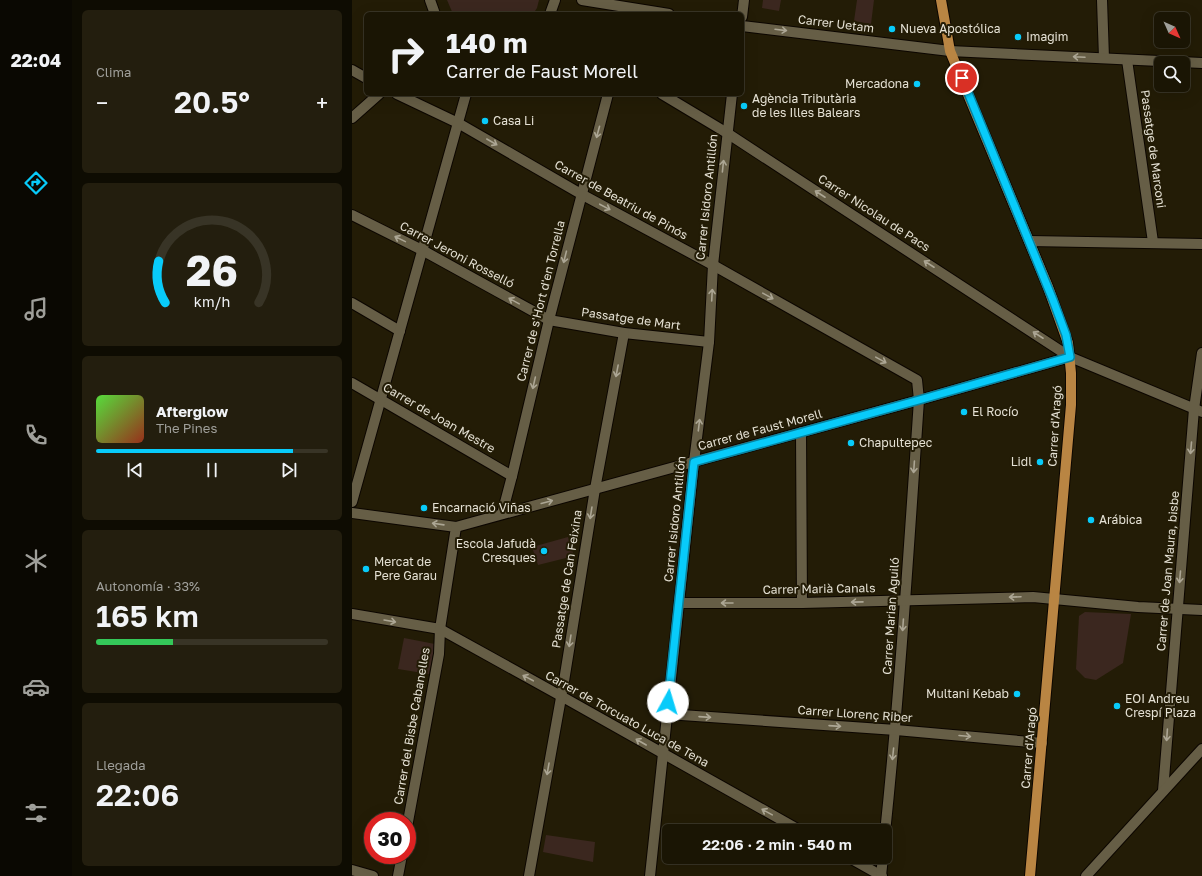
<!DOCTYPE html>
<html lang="es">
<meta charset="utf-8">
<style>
:root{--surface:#1a1504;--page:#231e0e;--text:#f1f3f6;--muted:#9f9f9a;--line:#383426;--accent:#08cbfa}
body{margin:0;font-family:"Golos Text",sans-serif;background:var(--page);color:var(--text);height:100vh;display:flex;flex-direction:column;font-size:15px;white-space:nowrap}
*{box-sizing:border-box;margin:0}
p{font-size:13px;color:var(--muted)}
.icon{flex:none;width:22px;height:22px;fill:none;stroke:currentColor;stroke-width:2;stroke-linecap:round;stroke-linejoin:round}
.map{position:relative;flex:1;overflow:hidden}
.drawer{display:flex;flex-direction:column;gap:10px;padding:10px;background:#0e0c02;width:280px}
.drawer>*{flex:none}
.banner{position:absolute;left:12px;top:12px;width:380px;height:84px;border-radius:6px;box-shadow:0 4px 16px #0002,0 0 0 1px var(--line);background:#1a1504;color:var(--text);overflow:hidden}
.needle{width:26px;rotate:135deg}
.fabs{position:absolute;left:802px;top:12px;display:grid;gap:8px}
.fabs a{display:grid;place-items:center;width:36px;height:36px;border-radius:6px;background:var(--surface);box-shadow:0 4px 16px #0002,0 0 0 1px var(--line);font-size:20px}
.speed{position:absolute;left:12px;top:812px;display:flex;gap:8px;font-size:20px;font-weight:700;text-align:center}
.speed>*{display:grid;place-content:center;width:52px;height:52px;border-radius:50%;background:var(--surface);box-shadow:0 4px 16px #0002,0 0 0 1px var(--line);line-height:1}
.speed .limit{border:6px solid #d22;background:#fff;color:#111}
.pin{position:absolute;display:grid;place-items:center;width:34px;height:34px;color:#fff;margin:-17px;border:2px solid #fff;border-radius:50%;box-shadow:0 1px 4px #0007}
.me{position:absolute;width:44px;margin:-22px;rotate:6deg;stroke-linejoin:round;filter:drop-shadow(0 0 3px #0008)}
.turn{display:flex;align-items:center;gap:14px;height:84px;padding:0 16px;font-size:18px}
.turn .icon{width:52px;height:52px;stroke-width:2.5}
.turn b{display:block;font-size:28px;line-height:34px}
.big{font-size:30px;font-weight:600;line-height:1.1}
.drawer .tile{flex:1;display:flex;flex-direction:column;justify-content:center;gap:6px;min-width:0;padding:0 14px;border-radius:6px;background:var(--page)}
.drawer .dial{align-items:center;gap:0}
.dial svg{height:104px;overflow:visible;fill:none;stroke:var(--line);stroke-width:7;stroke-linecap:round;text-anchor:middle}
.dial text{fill:var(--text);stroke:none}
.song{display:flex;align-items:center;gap:12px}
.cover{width:48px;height:48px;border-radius:6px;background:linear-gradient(135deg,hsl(110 70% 55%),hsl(10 70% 35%))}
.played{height:4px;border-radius:2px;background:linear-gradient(90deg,var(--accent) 85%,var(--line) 85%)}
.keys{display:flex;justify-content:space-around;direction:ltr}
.heat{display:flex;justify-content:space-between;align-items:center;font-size:22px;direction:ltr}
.charge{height:6px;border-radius:3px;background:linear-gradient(90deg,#34c759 33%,var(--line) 0)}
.trip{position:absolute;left:310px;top:824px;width:230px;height:40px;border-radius:6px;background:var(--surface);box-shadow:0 4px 16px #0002,0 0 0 1px var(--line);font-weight:600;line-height:40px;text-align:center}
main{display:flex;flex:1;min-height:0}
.dock{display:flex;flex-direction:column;width:72px;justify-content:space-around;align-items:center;background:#0a0802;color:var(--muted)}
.dock .icon{width:28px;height:28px}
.dock .active{color:var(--accent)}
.dock b{font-size:18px;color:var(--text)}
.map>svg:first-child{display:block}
.green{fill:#3b271f}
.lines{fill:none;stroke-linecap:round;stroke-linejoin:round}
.minor-casing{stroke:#0c0600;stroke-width:12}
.major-casing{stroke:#0c0600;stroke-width:12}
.minor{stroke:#665e46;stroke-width:10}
.major{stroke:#b98543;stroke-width:10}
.oneway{stroke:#aca694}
.route-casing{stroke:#0584a2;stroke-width:10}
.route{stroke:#08cbfa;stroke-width:7}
.poi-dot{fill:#08cbfa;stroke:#231c06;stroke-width:1.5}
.labels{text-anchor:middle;stroke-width:4;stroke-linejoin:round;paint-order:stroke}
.street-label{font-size:12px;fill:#e5e1d4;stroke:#231c06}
.poi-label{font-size:12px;fill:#e5e1d4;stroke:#231c06;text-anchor:start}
</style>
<main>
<nav class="dock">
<b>22:04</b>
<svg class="icon active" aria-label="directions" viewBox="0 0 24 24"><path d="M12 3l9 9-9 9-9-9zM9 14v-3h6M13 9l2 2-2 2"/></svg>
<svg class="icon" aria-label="music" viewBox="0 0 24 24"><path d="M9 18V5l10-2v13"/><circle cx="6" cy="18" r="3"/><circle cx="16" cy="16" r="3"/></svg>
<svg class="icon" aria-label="phone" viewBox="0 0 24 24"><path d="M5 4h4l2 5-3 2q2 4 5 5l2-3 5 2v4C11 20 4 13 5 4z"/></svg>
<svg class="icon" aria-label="climate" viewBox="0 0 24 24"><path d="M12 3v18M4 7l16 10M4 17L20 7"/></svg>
<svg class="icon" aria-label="car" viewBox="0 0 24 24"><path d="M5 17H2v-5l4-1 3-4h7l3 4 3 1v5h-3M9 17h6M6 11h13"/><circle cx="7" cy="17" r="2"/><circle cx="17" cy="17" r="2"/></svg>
<svg class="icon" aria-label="filters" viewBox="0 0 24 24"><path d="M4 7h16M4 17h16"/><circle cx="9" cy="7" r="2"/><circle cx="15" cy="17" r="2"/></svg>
</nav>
<section class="drawer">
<div class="tile"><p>Clima</p>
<div class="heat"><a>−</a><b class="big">20.5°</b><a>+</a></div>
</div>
<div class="tile dial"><svg viewBox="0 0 100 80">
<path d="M14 69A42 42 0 1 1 86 69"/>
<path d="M14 69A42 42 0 0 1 9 37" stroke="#08cbfa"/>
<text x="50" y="56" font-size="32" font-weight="700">26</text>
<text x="50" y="72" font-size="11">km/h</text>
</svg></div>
<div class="tile">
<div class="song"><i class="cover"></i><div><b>Afterglow</b><p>The Pines</p></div></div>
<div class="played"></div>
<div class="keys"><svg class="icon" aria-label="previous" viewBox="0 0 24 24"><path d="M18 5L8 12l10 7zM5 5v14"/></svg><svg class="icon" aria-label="pause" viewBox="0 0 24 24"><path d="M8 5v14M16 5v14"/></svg><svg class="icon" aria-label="next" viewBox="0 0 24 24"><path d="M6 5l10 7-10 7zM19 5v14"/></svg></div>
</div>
<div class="tile"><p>Autonomía · 33%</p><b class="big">165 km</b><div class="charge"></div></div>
<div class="tile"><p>Llegada</p><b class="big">22:06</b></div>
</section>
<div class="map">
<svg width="850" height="876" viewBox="0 0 850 876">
<rect width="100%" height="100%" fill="#231c06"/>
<g class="green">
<polygon points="95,0 187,0 185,8 181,14 101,14"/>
<polygon points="411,0 429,0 427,11 410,8"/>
<polygon points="505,0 522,0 519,24 502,21"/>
<polygon points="216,537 222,556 186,565 180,547"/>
<polygon points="733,612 779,614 771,663 744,680 733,678 724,669 727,616"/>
<polygon points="52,638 83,644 77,674 46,669"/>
<polygon points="194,835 243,842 241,862 191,852"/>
</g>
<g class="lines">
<defs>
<g id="minor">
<polyline points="78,0 83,14"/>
<polyline points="230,0 317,14"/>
<polyline points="750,0 752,58"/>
<polyline points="198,14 203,0"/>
<polyline points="390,17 392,0"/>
<polyline points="390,26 598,51 850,63"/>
<polyline points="775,60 801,242"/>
<polyline points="0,70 14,78"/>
<path d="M45,94L106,123L229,194L361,265L565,380L567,400C557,545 548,689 533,833"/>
<polyline points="310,94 375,133 718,357 850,412"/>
<polyline points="0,118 27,94"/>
<polyline points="0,215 70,250 197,320 272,333 357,342"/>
<polyline points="677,241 850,244"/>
<polyline points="0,303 48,331"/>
<polyline points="0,383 160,476"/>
<polyline points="449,432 450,603"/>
<polyline points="0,502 114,94"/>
<polyline points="0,513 104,527 88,629 0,614"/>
<polyline points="150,514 160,476 197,320 256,94"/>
<polyline points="104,527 567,400 718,357"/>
<polyline points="327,603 450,603 681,597 786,607 850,610"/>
<polyline points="315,714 544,730 690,743"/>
<polyline points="811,791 842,409 850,353"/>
<polyline points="55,827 87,654 88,629 209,696 449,831"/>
<polyline points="496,857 530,876"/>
<polyline points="0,870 21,876"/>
<polyline points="46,876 50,855"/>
<polyline points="177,876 212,681 243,489 272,333"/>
<polyline points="298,876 342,462 357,342 361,265 380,94"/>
<polyline points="529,876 531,857"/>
<polyline points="734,876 850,749"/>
</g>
<polyline id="major" points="589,0 598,51 696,287 716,343 719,373 719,405 678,876"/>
</defs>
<use href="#minor" class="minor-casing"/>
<use href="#major" class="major-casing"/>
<use href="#minor" class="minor"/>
<use href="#major" class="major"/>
</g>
<defs><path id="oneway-shaft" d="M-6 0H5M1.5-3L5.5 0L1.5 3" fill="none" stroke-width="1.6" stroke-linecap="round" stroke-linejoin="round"/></defs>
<g class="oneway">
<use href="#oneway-shaft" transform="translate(429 30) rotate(7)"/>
<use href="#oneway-shaft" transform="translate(727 57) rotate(-177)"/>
<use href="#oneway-shaft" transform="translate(246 132) rotate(105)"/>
<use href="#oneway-shaft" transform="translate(140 142) rotate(30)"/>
<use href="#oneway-shaft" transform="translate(371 166) rotate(-84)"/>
<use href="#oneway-shaft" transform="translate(468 194) rotate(-147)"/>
<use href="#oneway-shaft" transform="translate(253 207) rotate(28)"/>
<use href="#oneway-shaft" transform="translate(48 239) rotate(-154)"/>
<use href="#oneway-shaft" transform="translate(213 257) rotate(104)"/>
<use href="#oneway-shaft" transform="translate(577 264) rotate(-147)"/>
<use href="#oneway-shaft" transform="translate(360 295) rotate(-87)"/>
<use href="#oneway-shaft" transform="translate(416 296) rotate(29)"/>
<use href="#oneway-shaft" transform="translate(162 301) rotate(-151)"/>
<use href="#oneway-shaft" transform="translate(686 335) rotate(-147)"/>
<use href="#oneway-shaft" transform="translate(529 360) rotate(29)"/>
<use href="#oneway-shaft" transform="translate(265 371) rotate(101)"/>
<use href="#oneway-shaft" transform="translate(182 383) rotate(103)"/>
<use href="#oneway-shaft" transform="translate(347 425) rotate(-83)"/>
<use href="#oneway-shaft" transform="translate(839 448) rotate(95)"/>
<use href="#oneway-shaft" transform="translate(562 467) rotate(94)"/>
<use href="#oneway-shaft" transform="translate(195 502) rotate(-15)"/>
<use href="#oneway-shaft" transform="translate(239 513) rotate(99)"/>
<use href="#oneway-shaft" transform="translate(86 524) rotate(-172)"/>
<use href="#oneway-shaft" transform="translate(828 577) rotate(95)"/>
<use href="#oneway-shaft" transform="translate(663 597) rotate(178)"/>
<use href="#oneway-shaft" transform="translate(505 602) rotate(179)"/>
<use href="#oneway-shaft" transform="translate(375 603) rotate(180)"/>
<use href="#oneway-shaft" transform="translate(38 621) rotate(10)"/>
<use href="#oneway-shaft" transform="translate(551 625) rotate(94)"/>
<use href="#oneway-shaft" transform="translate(218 641) rotate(99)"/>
<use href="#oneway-shaft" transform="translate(176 678) rotate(-152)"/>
<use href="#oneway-shaft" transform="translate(353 717) rotate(4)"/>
<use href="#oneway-shaft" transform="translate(483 726) rotate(4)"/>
<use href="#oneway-shaft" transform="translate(815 735) rotate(94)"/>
<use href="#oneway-shaft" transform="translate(613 736) rotate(5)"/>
<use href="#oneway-shaft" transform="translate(289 742) rotate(-150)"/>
<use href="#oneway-shaft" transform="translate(541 754) rotate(96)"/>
<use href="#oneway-shaft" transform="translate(196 769) rotate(100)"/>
<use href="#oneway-shaft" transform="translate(415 812) rotate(-151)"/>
</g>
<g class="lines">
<defs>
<polyline id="route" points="316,702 342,462 567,400 718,357 714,335 701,300 610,78"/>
</defs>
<use href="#route" class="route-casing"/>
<use href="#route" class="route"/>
</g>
<g class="poi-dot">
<circle cx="540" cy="29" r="4"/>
<circle cx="666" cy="37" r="4"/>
<circle cx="565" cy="84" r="4"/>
<circle cx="392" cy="106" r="4"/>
<circle cx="133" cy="121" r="4"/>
<circle cx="612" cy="412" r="4"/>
<circle cx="499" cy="443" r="4"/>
<circle cx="688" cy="462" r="4"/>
<circle cx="72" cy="508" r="4"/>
<circle cx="739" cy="520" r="4"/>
<circle cx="192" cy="551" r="4"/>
<circle cx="14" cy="569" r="4"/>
<circle cx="665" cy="694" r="4"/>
<circle cx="765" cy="706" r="4"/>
</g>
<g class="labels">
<g class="street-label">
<text transform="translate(484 24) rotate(7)" y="4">Carrer Uetam</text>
<text transform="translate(801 149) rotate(82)" y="4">Passatge de Marconi</text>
<text transform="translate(355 197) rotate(-84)" y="4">Carrer Isidoro Antillón</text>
<text transform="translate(269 200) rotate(29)" y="4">Carrer de Beatriu de Pinós</text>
<text transform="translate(522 213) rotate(33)" y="4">Carrer Nicolau de Pacs</text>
<text transform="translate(105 255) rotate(28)" y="4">Carrer Jeroni Rosselló</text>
<text transform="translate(189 301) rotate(-76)" y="4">Carrer de s'Hort d'en Torrella</text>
<text transform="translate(279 319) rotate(8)" y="4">Passatge de Mart</text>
<text transform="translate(87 418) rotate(30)" y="4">Carrer de Joan Mestre</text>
<text transform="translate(703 426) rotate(-86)" y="4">Carrer d'Aragó</text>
<text transform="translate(408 430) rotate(-15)" y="4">Carrer de Faust Morell</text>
<text transform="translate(323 519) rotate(-84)" y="4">Carrer Isidoro Antillón</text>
<text transform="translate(816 571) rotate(-85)" y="4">Carrer de Joan Maura, bisbe</text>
<text transform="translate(215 579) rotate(-81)" y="4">Passatge de Can Feixina</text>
<text transform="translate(467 589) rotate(-1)" y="4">Carrer Marià Canals</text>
<text transform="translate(539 616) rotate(-86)" y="4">Carrer Marian Aguiló</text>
<text transform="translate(503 714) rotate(4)" y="4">Carrer Llorenç Riber</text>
<text transform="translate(275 719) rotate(29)" y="4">Carrer de Torcuato Luca de Tena</text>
<text transform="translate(60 726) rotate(-80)" y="4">Carrer del Bisbe Cabanelles</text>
<text transform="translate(677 748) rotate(-85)" y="4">Carrer d'Aragó</text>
</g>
<g class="poi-label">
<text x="548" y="33">Nueva Apostólica</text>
<text x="674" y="41">Imagim</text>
<text x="557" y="88" text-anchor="end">Mercadona</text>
<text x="400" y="103">Agència Tributària<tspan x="400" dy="14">de les Illes Balears</tspan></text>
<text x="141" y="125">Casa Li</text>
<text x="620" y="416">El Rocío</text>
<text x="507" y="447">Chapultepec</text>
<text x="680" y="466" text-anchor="end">Lidl</text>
<text x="80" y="512">Encarnació Viñas</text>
<text x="747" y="524">Arábica</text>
<text x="184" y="548" text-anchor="end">Escola Jafudà<tspan x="184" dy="14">Cresques</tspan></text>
<text x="22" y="566">Mercat de<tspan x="22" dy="14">Pere Garau</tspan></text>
<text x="657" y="698" text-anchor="end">Multani Kebab</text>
<text x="773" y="703">EOI Andreu<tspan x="773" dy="14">Crespí Plaza</tspan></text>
</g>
</g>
</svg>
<div class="fabs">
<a><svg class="needle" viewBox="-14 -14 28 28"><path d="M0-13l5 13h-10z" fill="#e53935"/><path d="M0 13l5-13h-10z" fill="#9f9f9a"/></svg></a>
<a><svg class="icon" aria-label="search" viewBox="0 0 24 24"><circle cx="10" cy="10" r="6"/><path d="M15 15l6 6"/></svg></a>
</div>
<div class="speed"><div class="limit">30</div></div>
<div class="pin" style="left:610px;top:78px;background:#d93025"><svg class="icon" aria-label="arrive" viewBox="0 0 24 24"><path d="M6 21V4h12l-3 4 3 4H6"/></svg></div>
<svg class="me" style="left:316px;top:702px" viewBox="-20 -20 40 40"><circle r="19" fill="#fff"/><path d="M0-13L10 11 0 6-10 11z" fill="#08cbfa"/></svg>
<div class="trip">22:06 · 2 min · 540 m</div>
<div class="banner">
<div class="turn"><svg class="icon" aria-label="right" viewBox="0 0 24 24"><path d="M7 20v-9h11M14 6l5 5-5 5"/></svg><div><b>140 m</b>Carrer de Faust Morell</div></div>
</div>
</div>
</main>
